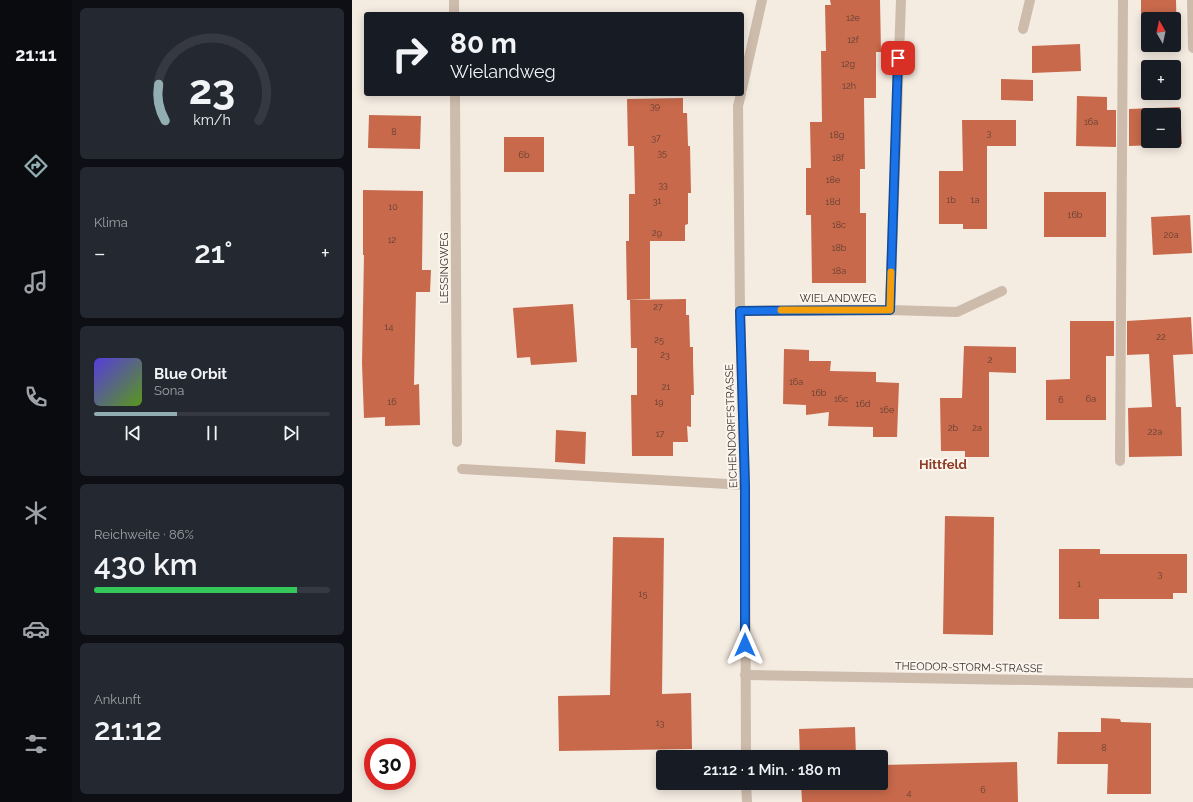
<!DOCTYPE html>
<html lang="de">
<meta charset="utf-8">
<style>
:root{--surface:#171b24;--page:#242831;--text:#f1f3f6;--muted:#9ea1a6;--line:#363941;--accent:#92aeb2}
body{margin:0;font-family:Raleway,sans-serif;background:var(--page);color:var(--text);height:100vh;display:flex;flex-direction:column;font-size:15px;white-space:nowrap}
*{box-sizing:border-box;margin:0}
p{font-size:13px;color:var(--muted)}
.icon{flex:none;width:22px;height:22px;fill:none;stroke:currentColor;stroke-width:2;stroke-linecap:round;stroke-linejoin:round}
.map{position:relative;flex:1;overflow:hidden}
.drawer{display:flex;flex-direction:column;gap:8px;padding:8px;background:#0d0f14;width:280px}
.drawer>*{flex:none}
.guide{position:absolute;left:12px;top:12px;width:380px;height:84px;border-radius:4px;box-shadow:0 2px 10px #0003;background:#171b24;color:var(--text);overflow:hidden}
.needle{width:26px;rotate:351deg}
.tools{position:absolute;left:789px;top:12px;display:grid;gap:8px}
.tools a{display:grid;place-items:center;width:40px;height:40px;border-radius:4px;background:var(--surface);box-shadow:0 2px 10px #0003;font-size:20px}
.speed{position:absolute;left:12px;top:738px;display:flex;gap:8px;font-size:20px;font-weight:700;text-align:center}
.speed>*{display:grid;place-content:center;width:52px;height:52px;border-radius:50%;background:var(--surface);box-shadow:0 2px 10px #0003;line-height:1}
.speed .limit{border:6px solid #d22;background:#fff;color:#111}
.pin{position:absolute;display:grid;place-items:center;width:34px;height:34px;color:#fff;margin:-17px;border-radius:8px;box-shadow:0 2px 6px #0006}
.me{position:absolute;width:44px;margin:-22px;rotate:0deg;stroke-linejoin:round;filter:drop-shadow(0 0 3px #0008)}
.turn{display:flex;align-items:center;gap:14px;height:84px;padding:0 20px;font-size:18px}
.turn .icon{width:52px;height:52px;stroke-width:2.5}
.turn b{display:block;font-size:28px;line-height:34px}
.big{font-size:30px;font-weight:600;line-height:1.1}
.drawer .tile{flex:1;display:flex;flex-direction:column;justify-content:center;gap:6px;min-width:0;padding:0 14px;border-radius:6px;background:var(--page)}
.drawer .dial{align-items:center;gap:0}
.dial svg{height:104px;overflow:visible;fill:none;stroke:var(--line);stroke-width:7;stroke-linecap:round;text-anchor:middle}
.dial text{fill:var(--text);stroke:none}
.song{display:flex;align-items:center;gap:12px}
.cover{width:48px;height:48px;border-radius:6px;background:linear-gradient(135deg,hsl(250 70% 55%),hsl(90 70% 35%))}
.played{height:4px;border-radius:2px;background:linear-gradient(90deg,var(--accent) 35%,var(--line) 35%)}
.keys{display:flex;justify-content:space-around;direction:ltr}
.heat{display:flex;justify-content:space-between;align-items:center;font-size:22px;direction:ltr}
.charge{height:6px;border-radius:3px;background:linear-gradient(90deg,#34c759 86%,var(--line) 0)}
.trip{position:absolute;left:304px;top:750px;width:232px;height:40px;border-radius:4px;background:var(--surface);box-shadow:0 2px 10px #0003;font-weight:600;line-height:40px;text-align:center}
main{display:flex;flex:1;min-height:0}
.menu{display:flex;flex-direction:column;width:72px;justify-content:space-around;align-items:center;background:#090b0e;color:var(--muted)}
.menu .icon{width:28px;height:28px}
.menu .current{color:var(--accent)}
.menu b{font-size:18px;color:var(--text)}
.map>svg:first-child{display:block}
.building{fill:#c8694b;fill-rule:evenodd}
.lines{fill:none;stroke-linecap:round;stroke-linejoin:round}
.lane{stroke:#cdbbac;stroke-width:10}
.street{stroke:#cdbbac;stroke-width:10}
.route-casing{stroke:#114b97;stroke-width:10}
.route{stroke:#1a73e8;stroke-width:7}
.slow{stroke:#f59e0b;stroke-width:7}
.labels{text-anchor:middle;stroke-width:4;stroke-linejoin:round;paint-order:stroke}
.number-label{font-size:9px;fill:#5e3e33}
.street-label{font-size:11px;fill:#3b302b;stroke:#fbf5ee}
.quarter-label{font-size:13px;font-weight:bold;fill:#8c3b22;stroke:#fbf5ee}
</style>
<main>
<nav class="menu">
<b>21:11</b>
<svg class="icon current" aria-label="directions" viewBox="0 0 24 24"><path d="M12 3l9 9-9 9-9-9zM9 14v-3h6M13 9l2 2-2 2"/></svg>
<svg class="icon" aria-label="music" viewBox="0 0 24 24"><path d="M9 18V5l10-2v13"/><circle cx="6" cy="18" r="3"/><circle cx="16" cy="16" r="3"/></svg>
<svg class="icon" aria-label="phone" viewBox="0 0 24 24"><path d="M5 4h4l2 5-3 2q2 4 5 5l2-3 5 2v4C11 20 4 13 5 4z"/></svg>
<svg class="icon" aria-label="climate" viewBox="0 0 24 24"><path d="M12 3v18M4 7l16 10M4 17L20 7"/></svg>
<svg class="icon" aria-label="car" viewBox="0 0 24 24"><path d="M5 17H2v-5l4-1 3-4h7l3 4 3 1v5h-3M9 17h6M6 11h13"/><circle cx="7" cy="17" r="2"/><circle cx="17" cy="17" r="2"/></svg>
<svg class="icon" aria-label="filters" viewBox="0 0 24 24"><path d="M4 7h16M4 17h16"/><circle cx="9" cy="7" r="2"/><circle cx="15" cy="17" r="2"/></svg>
</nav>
<section class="drawer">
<div class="tile dial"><svg viewBox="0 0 100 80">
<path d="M14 69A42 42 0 1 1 86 69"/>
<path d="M14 69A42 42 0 0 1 9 41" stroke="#92aeb2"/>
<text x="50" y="56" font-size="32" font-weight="700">23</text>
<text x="50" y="72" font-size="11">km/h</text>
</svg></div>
<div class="tile"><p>Klima</p>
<div class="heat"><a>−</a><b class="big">21°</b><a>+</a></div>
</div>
<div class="tile">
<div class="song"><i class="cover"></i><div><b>Blue Orbit</b><p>Sona</p></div></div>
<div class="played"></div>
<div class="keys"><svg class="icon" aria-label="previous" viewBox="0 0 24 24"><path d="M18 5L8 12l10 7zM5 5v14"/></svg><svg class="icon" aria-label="pause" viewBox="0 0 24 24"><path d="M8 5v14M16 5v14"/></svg><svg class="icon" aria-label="next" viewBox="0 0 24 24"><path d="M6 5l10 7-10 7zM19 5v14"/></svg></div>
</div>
<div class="tile"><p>Reichweite · 86%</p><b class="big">430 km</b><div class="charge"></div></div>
<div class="tile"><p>Ankunft</p><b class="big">21:12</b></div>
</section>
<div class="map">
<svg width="841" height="802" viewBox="0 0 841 802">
<rect width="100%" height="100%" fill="#f4ebe1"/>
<g class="building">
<polygon points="478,0 528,0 529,52 524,52 524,98 512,98 513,169 508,169 508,213 514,213 514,283 460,283 459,215 454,215 454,168 459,168 458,122 470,122 469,51 474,51 473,5 479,5"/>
<polygon points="789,0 824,0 825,41 822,41 822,19 796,19 796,41 789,41"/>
<polygon points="728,44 729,71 680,73 680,46"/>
<polygon points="649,79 681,80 681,101 649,100"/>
<polygon points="725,96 755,97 755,110 764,110 764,147 724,146"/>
<polygon points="331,98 331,113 335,113 336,146 338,146 339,193 336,193 336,224 333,225 333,241 298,241 298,299 275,300 274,241 277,241 277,194 283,194 282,146 276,146 275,99"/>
<path d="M828,107L830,144L777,146V109ZM796,115H822V141H796Z"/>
<polygon points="17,115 69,116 68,149 16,148"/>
<polygon points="610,120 664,120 664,146 635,146 635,229 611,229 611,224 587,224 587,171 611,171"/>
<rect x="152" y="137" width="40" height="35"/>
<polygon points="11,190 71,191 70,270 79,270 78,292 64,292 62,385 67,384 68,425 33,426 33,417 12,418 10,363 12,255 11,255"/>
<rect x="692" y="192" width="62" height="45"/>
<polygon points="838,215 840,253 801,255 799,217"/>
<polygon points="334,299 334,315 337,315 338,347 341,347 341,362 342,395 339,395 339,427 335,426 336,442 321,442 321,456 280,456 279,395 285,395 285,348 279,348 278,300"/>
<polygon points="221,304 225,362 179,365 178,357 165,358 161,308"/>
<polygon points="839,317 841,354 821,355 824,407 829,407 830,456 777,457 776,408 800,407 797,354 775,355 775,321"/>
<polygon points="718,321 762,321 762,356 754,356 754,420 694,420 694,380 718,379"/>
<polygon points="612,346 664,347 664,373 637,372 637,457 613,457 613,451 589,451 588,398 610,398"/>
<polygon points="432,349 457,350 457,361 479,361 478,371 524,372 524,382 547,383 545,437 521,437 521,427 476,426 477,412 454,415 454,405 431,404"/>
<polygon points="204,430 234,432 233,464 203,462"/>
<polygon points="593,516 642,517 641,635 591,634"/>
<polygon points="261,537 312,538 310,694 339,693 340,749 207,751 206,696 258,695"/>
<polygon points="707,549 748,549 748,554 835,554 835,593 821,593 821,599 747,599 747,619 707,619"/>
<polygon points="749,718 768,719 769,722 799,723 799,794 755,794 756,764 705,764 706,732 749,732"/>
<polygon points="503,727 504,757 448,757 447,729"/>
<polygon points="665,762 666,802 450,802 449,783 529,783 529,765"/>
</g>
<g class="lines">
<g class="lane">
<polyline points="840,0 841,48"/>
<polyline points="671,29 678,0"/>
<polyline points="538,310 549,0"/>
<polyline points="768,461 771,0"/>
</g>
<g class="street">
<polyline points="102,0 102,14"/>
<polyline points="390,89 410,0"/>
<polyline points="103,94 105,442"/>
<polyline points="389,94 386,106 388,311 393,485 394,757"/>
<polyline points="388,311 538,310 605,312 650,291"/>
<polyline points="110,469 393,485"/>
<polyline points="393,675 841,683"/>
<polyline points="394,783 395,802"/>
</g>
</g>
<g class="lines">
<defs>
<polyline id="route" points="393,645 393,486 388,311 538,310 546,58"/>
</defs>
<use href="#route" class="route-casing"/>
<use href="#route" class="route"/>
<polyline class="slow" points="429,310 538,310 539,272"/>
</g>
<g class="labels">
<g class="number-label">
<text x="501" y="21">12e</text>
<text x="501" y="43">12f</text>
<text x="496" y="67">12g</text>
<text x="497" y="89">12h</text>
<text x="303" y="109">39</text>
<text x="739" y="125">16a</text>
<text x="42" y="135">8</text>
<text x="637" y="136">3</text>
<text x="485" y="138">18g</text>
<text x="304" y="141">37</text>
<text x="310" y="156">35</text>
<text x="172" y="158">6b</text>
<text x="486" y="161">18f</text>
<text x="481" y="183">18e</text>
<text x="311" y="188">33</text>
<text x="599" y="203">1b</text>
<text x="623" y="203">1a</text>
<text x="305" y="204">31</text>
<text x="481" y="205">18d</text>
<text x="41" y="210">10</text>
<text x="723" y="218">16b</text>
<text x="487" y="228">18c</text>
<text x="305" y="236">29</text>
<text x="819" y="238">20a</text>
<text x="40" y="243">12</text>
<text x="487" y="251">18b</text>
<text x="487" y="274">18a</text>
<text x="306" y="310">27</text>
<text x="37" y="330">14</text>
<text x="809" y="340">22</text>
<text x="307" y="343">25</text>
<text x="313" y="358">23</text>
<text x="638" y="363">2</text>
<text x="444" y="385">16a</text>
<text x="314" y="390">21</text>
<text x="467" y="396">16b</text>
<text x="489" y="402">16c</text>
<text x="739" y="402">6a</text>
<text x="709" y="403">6</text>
<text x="40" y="405">16</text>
<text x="307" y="405">19</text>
<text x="511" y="407">16d</text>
<text x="535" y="413">16e</text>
<text x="601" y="431">2b</text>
<text x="625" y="431">2a</text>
<text x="803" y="435">22a</text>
<text x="308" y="437">17</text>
<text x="808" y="577">3</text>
<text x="727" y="587">1</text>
<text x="291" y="597">15</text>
<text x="308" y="726">13</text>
<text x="752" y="751">8</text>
<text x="631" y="793">6</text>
<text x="557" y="796">4</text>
</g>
<g class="street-label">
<text transform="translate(92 268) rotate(-90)" y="4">LESSINGWEG</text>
<text x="486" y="302">WIELANDWEG</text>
<text transform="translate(379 426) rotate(-92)" y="4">EICHENDORFFSTRASSE</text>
<text transform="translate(617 667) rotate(1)" y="4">THEODOR-STORM-STRASSE</text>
</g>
<g class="quarter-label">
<text x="591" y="469">Hittfeld</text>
</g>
</g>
</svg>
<div class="tools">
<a><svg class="needle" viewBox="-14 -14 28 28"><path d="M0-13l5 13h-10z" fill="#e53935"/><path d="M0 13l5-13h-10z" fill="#9ea1a6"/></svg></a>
<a>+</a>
<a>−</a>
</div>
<div class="speed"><div class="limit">30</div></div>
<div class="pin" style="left:546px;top:58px;background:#d93025"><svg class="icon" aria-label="arrive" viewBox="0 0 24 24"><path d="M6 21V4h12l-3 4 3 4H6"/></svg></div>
<svg class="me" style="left:393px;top:645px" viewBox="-20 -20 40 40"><path d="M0-17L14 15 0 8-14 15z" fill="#1a73e8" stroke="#fff" stroke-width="4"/></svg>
<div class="trip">21:12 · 1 Min. · 180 m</div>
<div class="guide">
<div class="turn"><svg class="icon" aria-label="right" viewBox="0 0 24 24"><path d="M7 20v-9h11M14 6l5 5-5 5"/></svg><div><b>80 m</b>Wielandweg</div></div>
</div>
</div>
</main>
